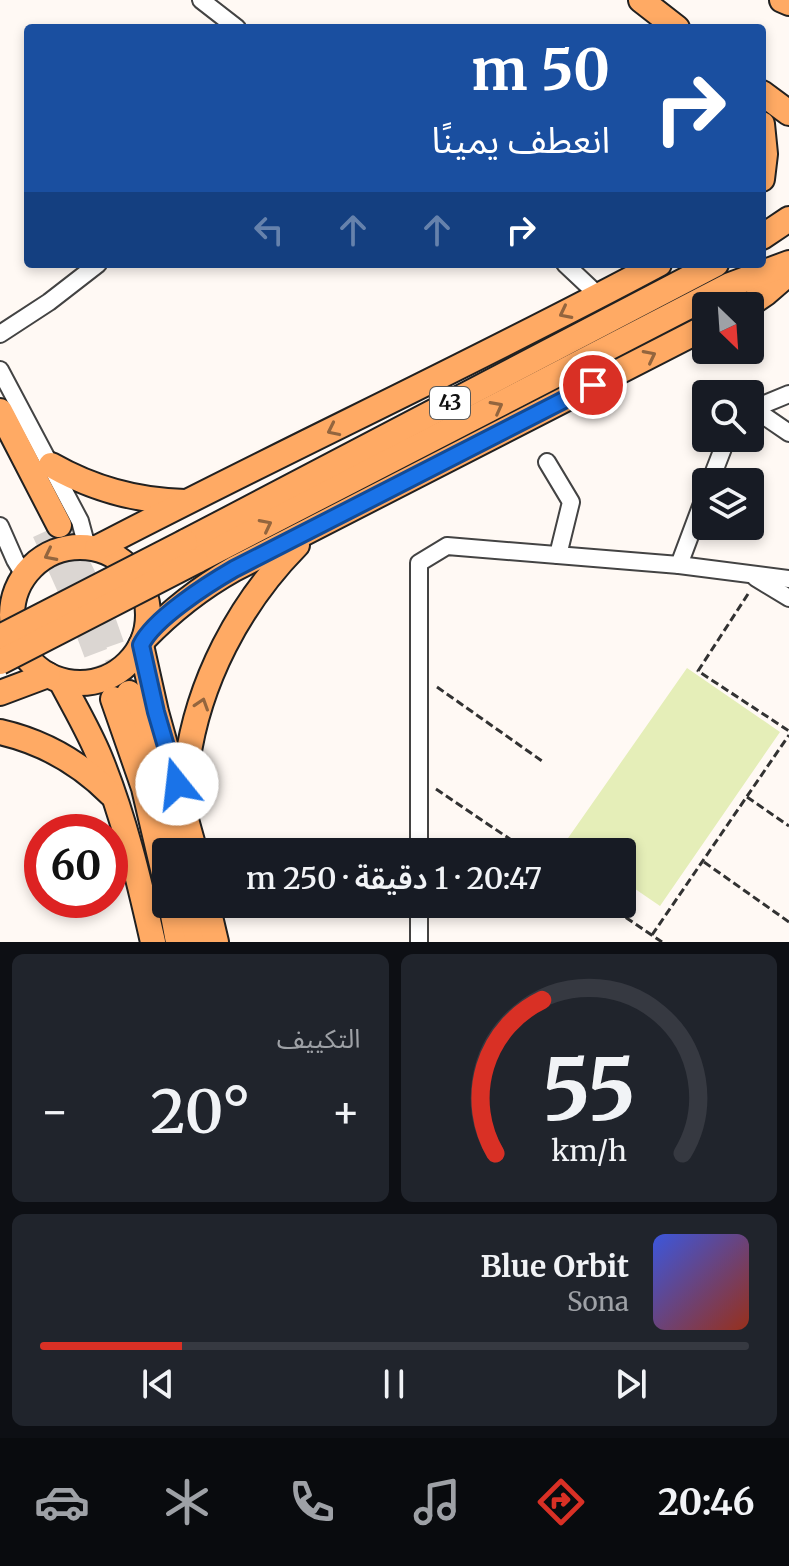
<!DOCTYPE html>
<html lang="ar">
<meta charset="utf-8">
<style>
:root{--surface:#171b24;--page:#20242c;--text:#f1f3f6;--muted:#9ea1a6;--line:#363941;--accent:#d93025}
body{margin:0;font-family:Merriweather,"Noto Sans Arabic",serif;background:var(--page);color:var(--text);direction:rtl;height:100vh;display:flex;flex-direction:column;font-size:30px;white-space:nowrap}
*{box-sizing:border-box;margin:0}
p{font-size:26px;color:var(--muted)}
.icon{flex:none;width:44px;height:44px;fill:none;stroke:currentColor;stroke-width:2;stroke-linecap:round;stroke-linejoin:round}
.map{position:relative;height:942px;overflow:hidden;direction:ltr}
.side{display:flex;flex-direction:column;gap:12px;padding:12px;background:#0d0f14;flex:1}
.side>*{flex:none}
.hud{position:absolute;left:24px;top:24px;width:742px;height:244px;border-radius:8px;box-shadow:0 4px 12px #0003;direction:rtl;background:#1a4fa0;color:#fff;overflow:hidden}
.needle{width:52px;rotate:155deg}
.fabs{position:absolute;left:692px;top:292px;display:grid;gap:16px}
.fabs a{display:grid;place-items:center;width:72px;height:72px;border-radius:8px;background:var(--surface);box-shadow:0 4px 12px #0003;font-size:40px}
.speed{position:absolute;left:24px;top:814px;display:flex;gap:16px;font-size:40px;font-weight:700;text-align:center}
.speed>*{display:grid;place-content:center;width:104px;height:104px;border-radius:50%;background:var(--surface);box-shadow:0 4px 12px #0003;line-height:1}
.speed .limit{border:12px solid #d22;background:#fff;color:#111}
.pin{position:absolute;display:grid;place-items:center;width:68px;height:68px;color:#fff;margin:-34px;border:4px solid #fff;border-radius:50%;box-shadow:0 2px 8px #0007}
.me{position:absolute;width:88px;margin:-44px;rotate:344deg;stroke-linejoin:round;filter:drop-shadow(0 0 6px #0008)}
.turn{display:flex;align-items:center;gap:28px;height:168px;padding:0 24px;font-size:36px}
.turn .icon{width:104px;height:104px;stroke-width:2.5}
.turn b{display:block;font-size:56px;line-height:68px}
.lanes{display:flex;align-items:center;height:76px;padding:0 24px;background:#0003;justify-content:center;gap:40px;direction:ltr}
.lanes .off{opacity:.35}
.big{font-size:60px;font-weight:600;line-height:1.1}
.side .tile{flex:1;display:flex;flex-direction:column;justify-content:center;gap:12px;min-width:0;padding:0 28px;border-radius:12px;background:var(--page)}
.side .dial{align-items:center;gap:0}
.dial svg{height:208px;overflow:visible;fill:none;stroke:var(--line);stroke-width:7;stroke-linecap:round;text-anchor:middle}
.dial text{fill:var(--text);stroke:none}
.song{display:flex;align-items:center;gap:24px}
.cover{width:96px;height:96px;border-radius:12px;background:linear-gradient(135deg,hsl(230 70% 55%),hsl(10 70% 35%))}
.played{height:8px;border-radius:4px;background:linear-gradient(90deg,var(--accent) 20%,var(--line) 20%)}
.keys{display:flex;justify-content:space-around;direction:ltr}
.heat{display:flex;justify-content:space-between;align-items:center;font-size:44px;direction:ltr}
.side .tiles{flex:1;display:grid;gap:12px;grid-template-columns:1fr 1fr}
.tile:last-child{grid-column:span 2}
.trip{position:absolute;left:152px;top:838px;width:484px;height:80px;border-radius:8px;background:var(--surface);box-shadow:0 4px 12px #0003;font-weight:600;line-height:80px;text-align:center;direction:rtl}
.tabs{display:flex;height:128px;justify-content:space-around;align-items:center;background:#090b0e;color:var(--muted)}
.tabs .icon{width:56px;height:56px}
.tabs .current{color:var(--accent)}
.tabs b{font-size:36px;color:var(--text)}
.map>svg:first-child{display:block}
.green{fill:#e5eeb8}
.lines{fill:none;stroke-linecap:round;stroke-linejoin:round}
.primary-tunnel{stroke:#dbd6d2;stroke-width:24;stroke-dasharray:24 12;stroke-linecap:butt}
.minor-casing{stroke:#434343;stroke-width:20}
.primary-casing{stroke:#212121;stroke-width:28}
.path{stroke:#323232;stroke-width:3;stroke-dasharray:8 4;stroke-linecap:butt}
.minor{stroke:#fff;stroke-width:16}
.primary{stroke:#ffaa64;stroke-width:24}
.primary-bridge-casing{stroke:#212121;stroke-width:28;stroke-linecap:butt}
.primary-bridge{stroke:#ffaa64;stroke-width:24}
.oneway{stroke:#93653e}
.route-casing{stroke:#114b97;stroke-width:20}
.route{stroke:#1a73e8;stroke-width:14}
.labels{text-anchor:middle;stroke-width:8;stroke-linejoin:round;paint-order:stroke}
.shield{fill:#fff;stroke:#585858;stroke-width:2}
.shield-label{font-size:20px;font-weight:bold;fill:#101010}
</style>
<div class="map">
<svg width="789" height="942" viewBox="0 0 789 942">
<rect width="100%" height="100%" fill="#fff9f4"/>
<polygon class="green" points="687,668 780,732 660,906 622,880 622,852 582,852 566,841"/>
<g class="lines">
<g class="primary-tunnel">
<polyline points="59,525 99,607 129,693"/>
<polyline points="44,532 81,614 113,699"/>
</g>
<defs>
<g id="minor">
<polyline points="201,0 237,28"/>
<polyline points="565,264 599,296"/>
<polyline points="0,334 49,302 98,264"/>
<polyline points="0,370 80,521 87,547"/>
<polyline points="754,409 789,433"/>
<polyline points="750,410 789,394"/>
<polyline points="547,462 571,502 558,555"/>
<polyline points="710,482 727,438"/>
<polyline points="0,526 15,560 24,575"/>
<polyline points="679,565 706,493"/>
<polyline points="756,578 789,598"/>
<polyline points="419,852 419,563 447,546 679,565 789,579"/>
<polyline points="419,942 419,904"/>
</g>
<g id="primary">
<polyline points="641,0 677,28"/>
<polyline points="782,0 789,3"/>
<polyline points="762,93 789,113"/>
<polyline points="762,124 765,154 762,179"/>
<polyline points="762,237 789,219"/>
<polyline points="747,306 766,293 789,273"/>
<polyline points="0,411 59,525"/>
<path d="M51,465C93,489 136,501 185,502"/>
<polyline points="185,542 716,264"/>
<circle cx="80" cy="615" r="68"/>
<path d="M97,548C283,451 474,363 659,264"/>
<polyline points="196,561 730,285 789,263"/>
<path d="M144,639C171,611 200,588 234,569L706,327"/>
<polyline points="141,645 156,712 195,852"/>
<path d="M61,681C74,706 89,731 100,758C124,817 139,880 153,942"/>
<polyline points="0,693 48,675"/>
<polyline points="129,693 157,775 177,852"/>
<polyline points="113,699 144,788 166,882"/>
<path d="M0,732C44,742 80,763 111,794"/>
<path d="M184,808C185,794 186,779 187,764C198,682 239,604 297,545"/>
<polyline points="171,904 178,942"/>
<polyline points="189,904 198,942"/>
<polyline points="207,904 216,942"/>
</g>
</defs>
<use href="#minor" class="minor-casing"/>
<use href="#primary" class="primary-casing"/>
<g class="path">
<polyline points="748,594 698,671 789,731"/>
<polyline points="437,687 542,761"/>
<polyline points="436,789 529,852"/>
<polyline points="747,797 789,826"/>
<polyline points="704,862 789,922"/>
<polyline points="606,904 662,942"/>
<polyline points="652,935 789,735"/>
</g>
<use href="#minor" class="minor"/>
<use href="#primary" class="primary"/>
<defs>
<g id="primary-bridge">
<polyline points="0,637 185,542"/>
<polyline points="0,662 196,561"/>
</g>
</defs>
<use href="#primary-bridge" class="primary-bridge-casing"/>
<use href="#primary-bridge" class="primary-bridge"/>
</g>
<defs><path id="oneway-chevron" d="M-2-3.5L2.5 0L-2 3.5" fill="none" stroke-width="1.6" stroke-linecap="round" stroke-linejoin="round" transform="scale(2)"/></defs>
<g class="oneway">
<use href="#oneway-chevron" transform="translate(565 313) rotate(153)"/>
<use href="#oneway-chevron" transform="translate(650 356) rotate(-27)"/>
<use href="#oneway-chevron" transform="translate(497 407) rotate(-28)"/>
<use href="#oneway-chevron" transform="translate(333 430) rotate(154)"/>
<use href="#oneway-chevron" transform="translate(266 525) rotate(-27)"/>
<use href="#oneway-chevron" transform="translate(50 555) rotate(153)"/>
<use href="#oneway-chevron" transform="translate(202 704) rotate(-72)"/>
</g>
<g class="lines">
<defs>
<path id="route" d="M177,784L156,712L141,645C153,619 208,584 234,569L593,385"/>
</defs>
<use href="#route" class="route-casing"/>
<use href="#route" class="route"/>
</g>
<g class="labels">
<rect class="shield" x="430" y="387" width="40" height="32" rx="6"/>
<g class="shield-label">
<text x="450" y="410">43</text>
</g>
</g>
</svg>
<div class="fabs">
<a><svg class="needle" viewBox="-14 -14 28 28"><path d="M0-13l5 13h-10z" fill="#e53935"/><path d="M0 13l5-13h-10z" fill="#9ea1a6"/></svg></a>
<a><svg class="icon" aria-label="search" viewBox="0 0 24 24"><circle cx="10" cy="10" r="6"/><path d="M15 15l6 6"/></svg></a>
<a><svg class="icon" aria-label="layers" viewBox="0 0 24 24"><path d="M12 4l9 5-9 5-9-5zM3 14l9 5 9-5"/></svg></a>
</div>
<div class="speed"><div class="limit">60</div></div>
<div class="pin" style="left:593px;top:385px;background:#d93025"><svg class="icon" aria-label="arrive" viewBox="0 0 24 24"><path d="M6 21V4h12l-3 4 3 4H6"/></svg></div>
<svg class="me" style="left:177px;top:784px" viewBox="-20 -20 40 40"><circle r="19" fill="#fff"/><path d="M0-13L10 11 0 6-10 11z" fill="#1a73e8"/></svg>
<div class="trip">20:47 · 1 دقيقة · 250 m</div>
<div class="hud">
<div class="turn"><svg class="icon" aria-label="right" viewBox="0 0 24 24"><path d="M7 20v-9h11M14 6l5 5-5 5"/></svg><div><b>50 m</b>انعطف يمينًا</div></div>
<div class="lanes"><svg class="icon off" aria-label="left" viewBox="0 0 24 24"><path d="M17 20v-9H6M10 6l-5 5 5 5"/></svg><svg class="icon off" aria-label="ahead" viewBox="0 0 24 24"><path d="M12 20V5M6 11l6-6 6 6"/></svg><svg class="icon off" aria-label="ahead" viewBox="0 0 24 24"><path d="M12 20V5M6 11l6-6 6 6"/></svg><svg class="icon" aria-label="right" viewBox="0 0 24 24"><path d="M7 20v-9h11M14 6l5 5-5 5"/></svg></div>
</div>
</div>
<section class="side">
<div class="tiles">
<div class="tile dial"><svg viewBox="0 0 100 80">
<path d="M14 69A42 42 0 1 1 86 69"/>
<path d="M14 69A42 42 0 0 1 32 10" stroke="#d93025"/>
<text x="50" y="56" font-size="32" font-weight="700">55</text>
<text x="50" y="72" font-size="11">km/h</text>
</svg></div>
<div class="tile"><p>التكييف</p>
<div class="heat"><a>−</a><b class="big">20°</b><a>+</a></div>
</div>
<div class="tile">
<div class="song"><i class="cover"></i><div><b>Blue Orbit</b><p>Sona</p></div></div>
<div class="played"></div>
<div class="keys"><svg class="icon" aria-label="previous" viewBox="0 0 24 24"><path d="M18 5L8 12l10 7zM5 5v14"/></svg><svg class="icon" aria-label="pause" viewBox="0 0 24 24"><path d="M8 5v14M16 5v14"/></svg><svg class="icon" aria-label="next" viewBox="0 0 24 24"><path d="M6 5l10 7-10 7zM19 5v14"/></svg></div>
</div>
</div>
</section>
<nav class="tabs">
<b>20:46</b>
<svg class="icon current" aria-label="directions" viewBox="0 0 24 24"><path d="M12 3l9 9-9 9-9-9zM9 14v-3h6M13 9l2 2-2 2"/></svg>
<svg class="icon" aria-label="music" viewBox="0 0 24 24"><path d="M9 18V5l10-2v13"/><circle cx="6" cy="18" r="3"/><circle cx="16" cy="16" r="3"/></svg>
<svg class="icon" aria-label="phone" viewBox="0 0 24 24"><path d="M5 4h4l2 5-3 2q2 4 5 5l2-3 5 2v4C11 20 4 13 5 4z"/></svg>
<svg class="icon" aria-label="climate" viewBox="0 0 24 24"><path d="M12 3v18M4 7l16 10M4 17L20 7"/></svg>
<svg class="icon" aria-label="car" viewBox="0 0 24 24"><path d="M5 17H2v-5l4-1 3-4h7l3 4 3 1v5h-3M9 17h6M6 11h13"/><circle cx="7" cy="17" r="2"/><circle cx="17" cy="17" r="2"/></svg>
</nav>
